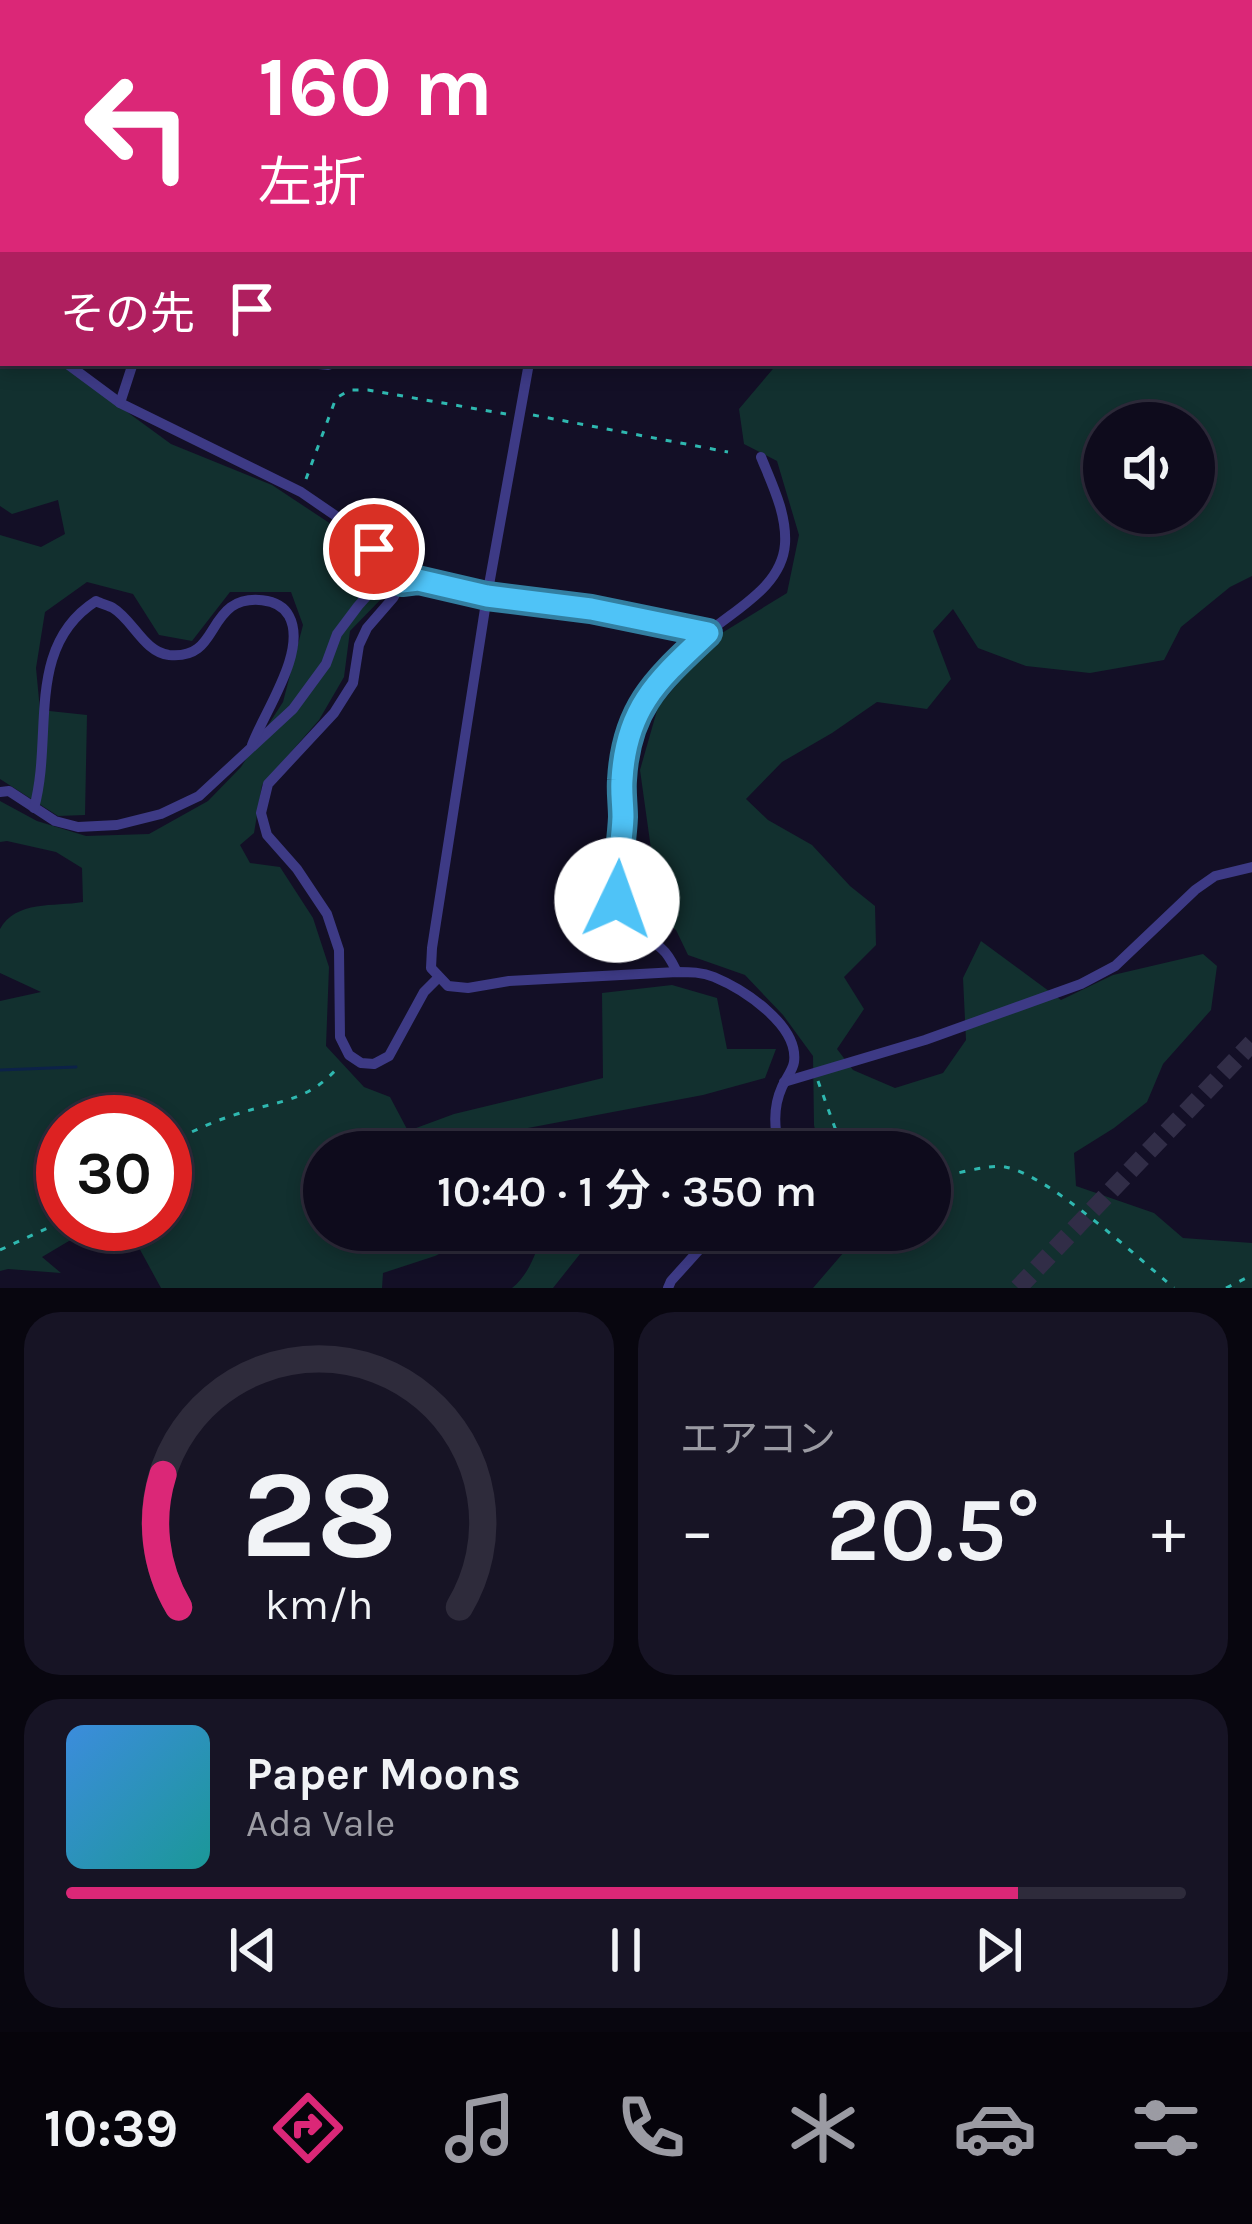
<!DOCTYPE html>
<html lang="ja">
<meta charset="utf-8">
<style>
:root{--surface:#0e0b1c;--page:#171425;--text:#f1f3f6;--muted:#9b9ba3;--line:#2e2b3b;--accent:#db2777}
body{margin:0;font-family:Karla,"Noto Sans JP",sans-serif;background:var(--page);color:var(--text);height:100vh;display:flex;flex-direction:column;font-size:45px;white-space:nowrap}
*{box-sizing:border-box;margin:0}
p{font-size:39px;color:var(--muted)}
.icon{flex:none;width:66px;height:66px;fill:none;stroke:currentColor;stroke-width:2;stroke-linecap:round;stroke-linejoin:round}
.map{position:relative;height:1288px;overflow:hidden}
.drawer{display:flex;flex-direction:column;gap:24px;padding:24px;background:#08060f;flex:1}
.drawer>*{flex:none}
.hud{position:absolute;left:0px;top:0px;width:1254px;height:366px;box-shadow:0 6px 18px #0003,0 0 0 3px var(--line);background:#db2777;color:#fff;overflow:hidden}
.tools{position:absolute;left:1083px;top:402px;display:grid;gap:24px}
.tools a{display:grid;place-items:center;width:132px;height:132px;border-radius:50%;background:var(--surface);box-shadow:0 6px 18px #0003,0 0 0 3px var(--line);font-size:60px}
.speed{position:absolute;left:36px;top:1095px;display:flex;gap:24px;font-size:60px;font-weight:700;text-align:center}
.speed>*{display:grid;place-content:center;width:156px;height:156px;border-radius:50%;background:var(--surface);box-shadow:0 6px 18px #0003,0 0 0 3px var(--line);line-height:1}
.speed .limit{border:18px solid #d22;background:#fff;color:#111}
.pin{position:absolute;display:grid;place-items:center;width:102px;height:102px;color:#fff;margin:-51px;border:6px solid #fff;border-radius:50%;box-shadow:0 3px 12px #0007}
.me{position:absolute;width:132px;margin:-66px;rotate:3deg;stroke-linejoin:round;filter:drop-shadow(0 0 9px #0008)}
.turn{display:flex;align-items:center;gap:42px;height:252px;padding:0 60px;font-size:54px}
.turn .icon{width:156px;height:156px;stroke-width:2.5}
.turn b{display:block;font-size:84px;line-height:102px}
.then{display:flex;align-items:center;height:114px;padding:0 60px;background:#0003;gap:24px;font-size:45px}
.big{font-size:90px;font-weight:600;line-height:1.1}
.drawer .tile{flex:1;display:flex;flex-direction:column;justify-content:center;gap:18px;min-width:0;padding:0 42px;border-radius:36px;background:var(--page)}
.drawer .dial{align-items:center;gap:0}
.dial svg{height:312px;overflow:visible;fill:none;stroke:var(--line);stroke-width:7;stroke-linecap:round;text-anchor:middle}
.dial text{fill:var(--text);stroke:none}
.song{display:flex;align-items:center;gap:36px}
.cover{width:144px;height:144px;border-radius:18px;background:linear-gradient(135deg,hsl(210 70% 55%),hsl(180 70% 35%))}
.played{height:12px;border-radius:6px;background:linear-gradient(90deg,var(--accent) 85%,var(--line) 85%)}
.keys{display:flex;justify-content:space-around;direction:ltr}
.heat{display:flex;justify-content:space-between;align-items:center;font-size:66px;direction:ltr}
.drawer .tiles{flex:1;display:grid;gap:24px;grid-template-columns:1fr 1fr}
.tile:last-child{grid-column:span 2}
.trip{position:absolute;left:303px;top:1131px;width:648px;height:120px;border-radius:60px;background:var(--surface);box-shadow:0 6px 18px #0003,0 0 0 3px var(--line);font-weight:600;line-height:120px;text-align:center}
.dock{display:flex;height:192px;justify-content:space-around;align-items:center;background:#06040b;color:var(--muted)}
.dock .icon{width:84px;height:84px}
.dock .selected{color:var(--accent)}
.dock b{font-size:54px;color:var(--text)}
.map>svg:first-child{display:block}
.green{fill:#12302f;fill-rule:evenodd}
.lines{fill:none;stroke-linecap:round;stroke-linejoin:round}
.stream{stroke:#0c2248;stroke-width:3}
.trunk-tunnel{stroke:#312d47;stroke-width:18;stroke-dasharray:18 9;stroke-linecap:butt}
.path{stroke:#2fb8b0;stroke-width:3;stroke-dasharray:6 9;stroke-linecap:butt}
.minor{stroke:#3d3a85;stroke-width:10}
.route-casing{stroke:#337fa1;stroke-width:30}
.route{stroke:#4fc3f7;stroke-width:21}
</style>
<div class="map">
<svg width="1252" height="1288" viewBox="0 0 1252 1288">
<rect width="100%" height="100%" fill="#130f26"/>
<g class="green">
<path d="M652,0H1252V576L1230,587L1181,627L1164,660L1090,673L1026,666L978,648L953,609L933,631L951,679L927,709L877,702L832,733L782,762L746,799L768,820L812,845L850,886L875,906L876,945L844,977L864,1009L837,1049L853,1070L895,1088L943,1073L966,1040L963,978L981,941L1061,1000L1113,975L1203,954L1217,966L1211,1010L1163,1064L1147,1102L1114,1128L1074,1153L1076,1186L1154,1213L1183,1238L1252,1243V1288H813L844,1252L833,1230H930V1152H820L814,1125L813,1056L783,1015L745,975L688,955L676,930L637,899L651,849L640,770L658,707L717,636L787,593L799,535L777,461L744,444L739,409L778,363H1251V3H655ZM1104,423H1194V513H1104Z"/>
<path d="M0,323L3,325V363H60L171,444L272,485L340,530L375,571L385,595L350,631L344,677L319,720L262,785L254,833L240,845L250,863L280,867L313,918L329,967L326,1046L364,1087L390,1097L408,1131L454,1114L603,1078L602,993L672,985L717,998L727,1049H776L765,1078L703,1095L501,1133L505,1152H324V1230H488L435,1256L383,1273L382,1288H161L138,1246L79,1235L42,1257L61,1273L8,1269L0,1271V1001L41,992L0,973V929C16,900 54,907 83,902L82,868L56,852L7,841L0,842V801L37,821L86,836L149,834L208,801L241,767L283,702L303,625L291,592H230L192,641L159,635L133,594L87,582L45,612L36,668L40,710L87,715L85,815L58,816L0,779V535L41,547L65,534L58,500L12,514L0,506ZM63,1122H165V1224H63Z"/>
<path d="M543,1230H599L553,1288H512C529,1275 537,1251 543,1230Z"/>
</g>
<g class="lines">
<polyline class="stream" points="0,1070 76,1067"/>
<polyline class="trunk-tunnel" points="1018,1288 1252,1043"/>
<g class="path">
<polyline points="533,415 728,452"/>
<polyline points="306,479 336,398 350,390 368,390 506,414"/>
<polyline points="818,1081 835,1128 855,1152"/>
<path d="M165,1145C189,1133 211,1122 237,1114C280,1100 309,1102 340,1065"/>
<path d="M930,1178C953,1176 984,1164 1005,1167C1048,1174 1138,1258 1174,1288"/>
<polyline points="0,1250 63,1221"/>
<polyline points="1226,1288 1252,1275"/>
</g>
<g class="minor">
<polyline points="740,0 755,3"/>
<polyline points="278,3 280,0"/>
<polyline points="403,3 404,0"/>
<polyline points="588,3 588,0"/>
<polyline points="0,14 3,14"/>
<polyline points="0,177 3,179"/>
<polyline points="0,314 3,316"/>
<polyline points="66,363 120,403 301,492 352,527 392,570"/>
<polyline points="309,363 328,365 334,363"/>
<path d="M529,363L487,596L432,948L431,968L448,986L468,988L509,981L677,972C690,972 702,972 714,977C743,989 799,1025 794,1062C793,1070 785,1080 782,1087C772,1109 775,1129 779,1152"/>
<polyline points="120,403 133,363"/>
<polyline points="402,582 393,598 367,628 359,645 353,683 334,713 268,784 261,813 267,835 297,869 327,914 339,950 340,1037 349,1055 361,1063 374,1064 389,1056 424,992 438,978"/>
<polyline points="402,582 418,580 487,596 591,609 708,633"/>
<polyline points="0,792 9,791 55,821 78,827 117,825 161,814 199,796 293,709 326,664 337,634 358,606 391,569"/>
<path d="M34,808C54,736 24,647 96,601C99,603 110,606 113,608C133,620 144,652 169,655C210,659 208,624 231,607C247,596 279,597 289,616C308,651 264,712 252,745"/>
<path d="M677,972C673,964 669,955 662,949C648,935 624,924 618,904C611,877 620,849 622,822C625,779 620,736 645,697C661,673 687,650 709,632C737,608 782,586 785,544C787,514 772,484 761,457"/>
<polyline points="784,1082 925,1040 1081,984 1115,966 1195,890 1215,876 1252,867"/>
<polyline points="668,1288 671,1281 717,1230"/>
</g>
</g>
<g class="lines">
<defs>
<path id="route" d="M374,549L402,582L418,580L487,596L591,609L708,633C658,680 626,707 622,780C621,792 623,805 623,817C622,845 615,872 617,900"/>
</defs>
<use href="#route" class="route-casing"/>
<use href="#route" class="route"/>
</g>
</svg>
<div class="tools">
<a><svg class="icon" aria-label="sound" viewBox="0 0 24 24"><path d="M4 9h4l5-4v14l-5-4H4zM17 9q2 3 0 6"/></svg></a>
</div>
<div class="speed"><div class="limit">30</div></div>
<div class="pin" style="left:374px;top:549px;background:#d93025"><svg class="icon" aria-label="arrive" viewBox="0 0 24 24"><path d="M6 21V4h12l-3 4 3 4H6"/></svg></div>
<svg class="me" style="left:617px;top:900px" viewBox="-20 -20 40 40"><circle r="19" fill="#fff"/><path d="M0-13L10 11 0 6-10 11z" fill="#4fc3f7"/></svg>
<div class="trip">10:40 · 1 分 · 350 m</div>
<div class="hud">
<div class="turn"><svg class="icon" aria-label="left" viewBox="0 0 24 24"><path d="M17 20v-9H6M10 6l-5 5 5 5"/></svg><div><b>160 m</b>左折</div></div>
<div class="then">その先<svg class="icon" aria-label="arrive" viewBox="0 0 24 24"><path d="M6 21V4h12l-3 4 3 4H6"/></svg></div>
</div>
</div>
<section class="drawer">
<div class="tiles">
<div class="tile dial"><svg viewBox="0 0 100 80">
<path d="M14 69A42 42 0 1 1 86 69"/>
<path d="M14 69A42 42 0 0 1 10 35" stroke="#db2777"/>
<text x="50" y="56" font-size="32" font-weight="700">28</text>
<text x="50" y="72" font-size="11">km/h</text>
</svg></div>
<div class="tile"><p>エアコン</p>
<div class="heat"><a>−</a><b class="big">20.5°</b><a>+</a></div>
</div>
<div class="tile">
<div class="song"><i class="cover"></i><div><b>Paper Moons</b><p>Ada Vale</p></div></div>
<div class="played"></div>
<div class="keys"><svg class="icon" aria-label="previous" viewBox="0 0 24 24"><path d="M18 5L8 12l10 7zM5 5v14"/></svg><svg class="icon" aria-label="pause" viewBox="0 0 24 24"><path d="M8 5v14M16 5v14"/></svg><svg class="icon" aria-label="next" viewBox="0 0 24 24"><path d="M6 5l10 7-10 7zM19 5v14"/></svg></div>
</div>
</div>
</section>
<nav class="dock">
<b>10:39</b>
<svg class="icon selected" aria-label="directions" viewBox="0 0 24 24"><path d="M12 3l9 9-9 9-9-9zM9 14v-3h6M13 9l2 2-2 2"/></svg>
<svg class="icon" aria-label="music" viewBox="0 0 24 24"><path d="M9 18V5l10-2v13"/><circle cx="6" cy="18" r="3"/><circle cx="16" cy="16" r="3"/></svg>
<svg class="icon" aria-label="phone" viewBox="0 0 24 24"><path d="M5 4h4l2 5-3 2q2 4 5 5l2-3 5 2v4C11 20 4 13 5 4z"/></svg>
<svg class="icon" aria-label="climate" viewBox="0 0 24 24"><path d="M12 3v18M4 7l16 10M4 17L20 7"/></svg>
<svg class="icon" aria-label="car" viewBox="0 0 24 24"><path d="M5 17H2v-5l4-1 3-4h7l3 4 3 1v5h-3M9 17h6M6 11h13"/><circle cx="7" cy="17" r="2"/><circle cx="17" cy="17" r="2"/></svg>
<svg class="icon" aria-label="filters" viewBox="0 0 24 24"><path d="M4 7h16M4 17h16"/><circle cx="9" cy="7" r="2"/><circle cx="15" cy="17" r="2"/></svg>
</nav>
